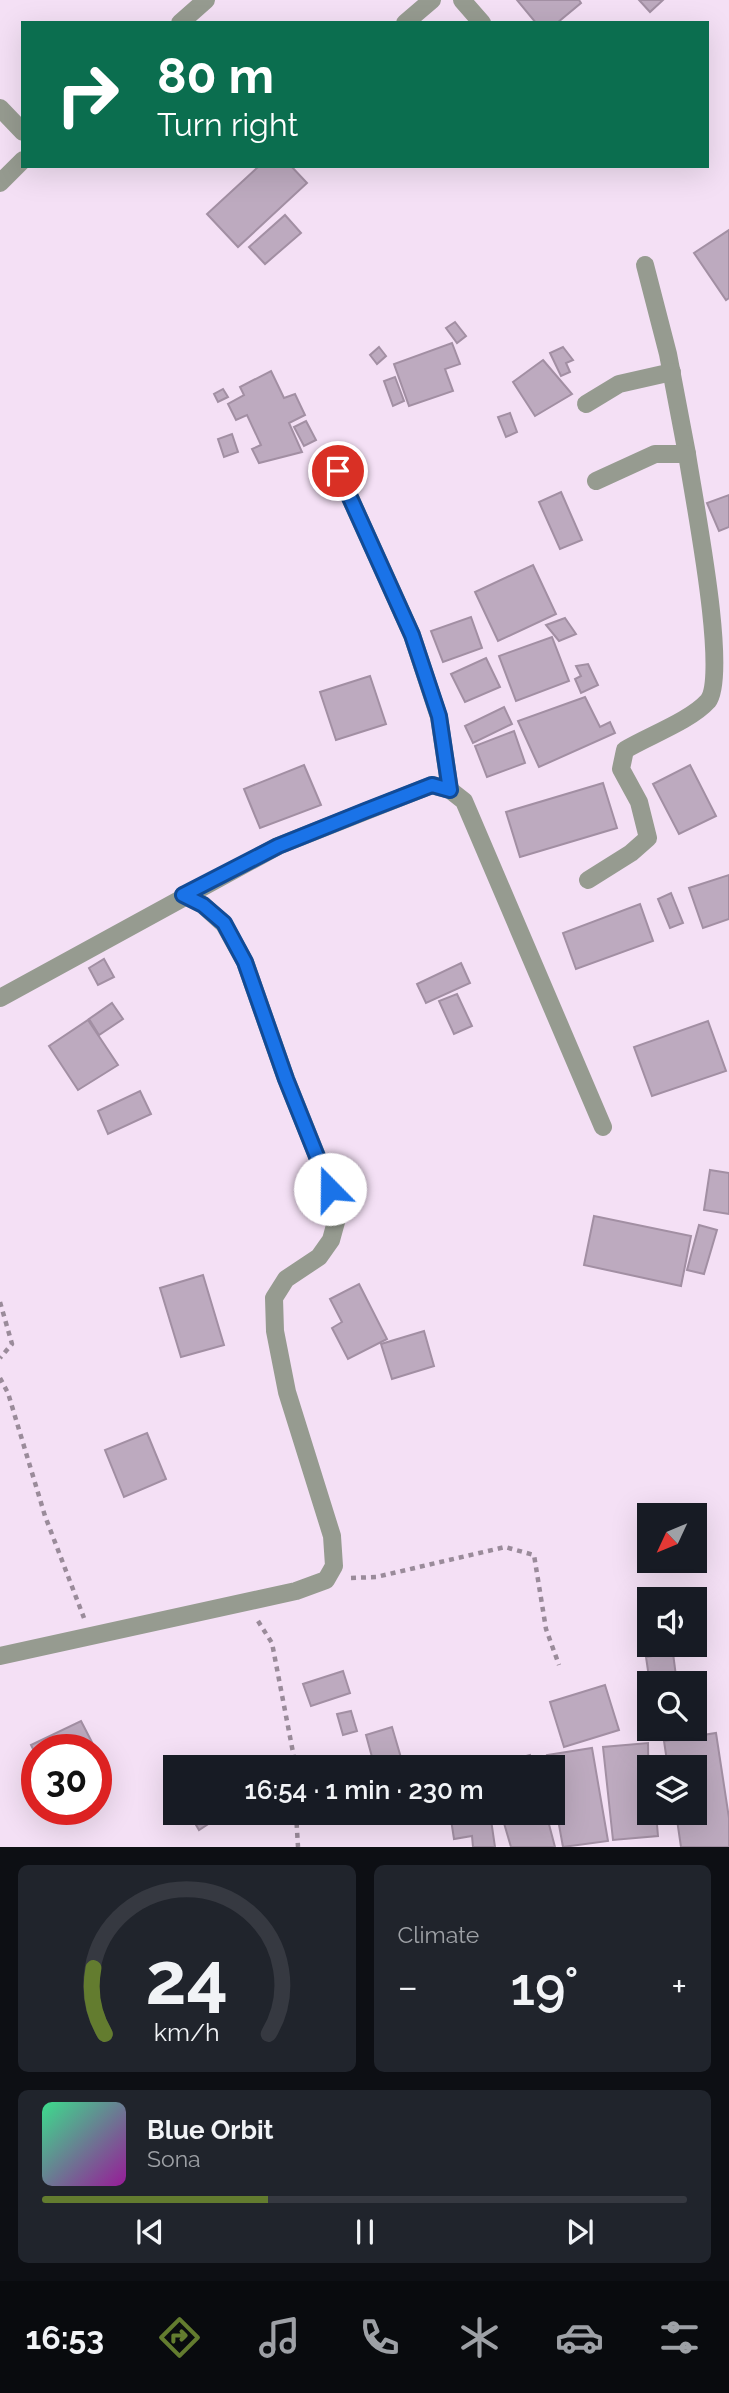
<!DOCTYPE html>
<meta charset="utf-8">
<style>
:root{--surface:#171b24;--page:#20242c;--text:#f1f3f6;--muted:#9ea1a6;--line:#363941;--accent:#637c2f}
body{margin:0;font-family:Raleway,sans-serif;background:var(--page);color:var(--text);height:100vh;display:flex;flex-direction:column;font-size:26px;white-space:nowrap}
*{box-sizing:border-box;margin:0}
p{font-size:23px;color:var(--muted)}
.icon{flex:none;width:38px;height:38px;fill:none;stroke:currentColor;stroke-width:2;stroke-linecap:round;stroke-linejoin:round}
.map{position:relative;height:1847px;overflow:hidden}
.details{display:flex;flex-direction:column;gap:18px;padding:18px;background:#0d0f14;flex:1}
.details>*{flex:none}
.top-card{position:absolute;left:21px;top:21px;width:688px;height:147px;border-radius:0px;box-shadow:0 7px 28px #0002;background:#0b6e4f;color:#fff;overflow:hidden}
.needle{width:46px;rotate:226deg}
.buttons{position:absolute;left:637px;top:1503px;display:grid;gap:14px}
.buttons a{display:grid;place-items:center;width:70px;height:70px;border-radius:0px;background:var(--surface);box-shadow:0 7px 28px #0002;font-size:35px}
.speed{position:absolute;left:21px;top:1734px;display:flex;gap:14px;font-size:35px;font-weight:700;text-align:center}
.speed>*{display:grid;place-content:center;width:91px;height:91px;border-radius:50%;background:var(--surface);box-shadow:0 7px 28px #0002;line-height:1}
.speed .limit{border:10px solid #d22;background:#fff;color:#111}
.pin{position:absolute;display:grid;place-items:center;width:60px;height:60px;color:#fff;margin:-30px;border:4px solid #fff;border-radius:50%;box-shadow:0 2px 7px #0007}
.me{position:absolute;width:77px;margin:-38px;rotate:338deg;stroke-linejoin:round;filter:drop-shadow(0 0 5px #0008)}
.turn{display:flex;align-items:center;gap:24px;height:147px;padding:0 21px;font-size:32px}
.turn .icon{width:91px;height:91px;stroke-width:2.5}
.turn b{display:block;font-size:49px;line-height:60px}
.big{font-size:52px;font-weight:600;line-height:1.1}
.details .tile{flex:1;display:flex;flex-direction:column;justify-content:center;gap:10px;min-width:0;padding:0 24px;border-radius:10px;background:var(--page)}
.details .dial{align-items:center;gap:0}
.dial svg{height:182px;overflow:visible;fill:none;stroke:var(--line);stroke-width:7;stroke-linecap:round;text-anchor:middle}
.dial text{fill:var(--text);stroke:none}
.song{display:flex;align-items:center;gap:21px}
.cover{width:84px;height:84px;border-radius:10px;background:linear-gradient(135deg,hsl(150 70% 55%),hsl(300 70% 35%))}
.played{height:7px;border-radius:4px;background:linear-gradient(90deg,var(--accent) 35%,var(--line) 35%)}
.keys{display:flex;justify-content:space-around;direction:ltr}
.heat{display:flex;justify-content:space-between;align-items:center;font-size:38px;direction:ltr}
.details .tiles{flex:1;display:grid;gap:18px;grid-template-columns:1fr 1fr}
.tile:last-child{grid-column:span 2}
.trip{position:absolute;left:163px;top:1755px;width:402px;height:70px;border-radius:0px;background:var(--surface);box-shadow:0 7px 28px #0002;font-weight:600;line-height:70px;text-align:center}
.tabs{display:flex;height:112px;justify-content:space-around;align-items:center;background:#090b0e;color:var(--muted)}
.tabs .icon{width:49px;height:49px}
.tabs .current{color:var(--accent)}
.tabs b{font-size:32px;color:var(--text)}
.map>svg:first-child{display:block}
.building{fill:#bdaabf;stroke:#a28fa3;stroke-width:2}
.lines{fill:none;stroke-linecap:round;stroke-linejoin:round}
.path{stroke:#9a8b9a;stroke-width:4.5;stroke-dasharray:5 5;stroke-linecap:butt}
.street{stroke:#969b90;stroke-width:18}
.route-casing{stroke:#114b97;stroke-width:18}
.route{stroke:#1a73e8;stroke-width:12}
</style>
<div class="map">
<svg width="729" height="1847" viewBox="0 0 729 1847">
<rect width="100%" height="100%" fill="#f4e0f5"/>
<g class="building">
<polygon points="517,0 579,0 581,3 557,23 536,23"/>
<polygon points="639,0 663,0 650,12"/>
<polygon points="259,166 291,166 307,183 238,247 207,214"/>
<polygon points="285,215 301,233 265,264 249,247"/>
<polygon points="729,230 729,298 726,300 694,253"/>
<polygon points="455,322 466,336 457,343 446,328"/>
<polygon points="452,343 460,364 445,369 453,391 409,406 394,364"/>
<polygon points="379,347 386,356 377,364 370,355"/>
<polygon points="563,347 573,360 566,363 570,372 561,376 550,353"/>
<polygon points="543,360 572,394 535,416 513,382"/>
<polygon points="271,371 284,398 295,394 305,415 289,423 302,452 259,463 252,449 261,445 247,415 236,420 228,404 244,395 240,387"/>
<polygon points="395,377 404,401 393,406 384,381"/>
<polygon points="223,389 228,397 218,402 214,394"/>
<polygon points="510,413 517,432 506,437 498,417"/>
<polygon points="306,421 316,440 304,446 294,427"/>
<polygon points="232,434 238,452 224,457 218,439"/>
<polygon points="561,492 582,540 560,549 539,502"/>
<polygon points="729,495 729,527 719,531 707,503"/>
<polygon points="533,565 556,614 498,641 475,592"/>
<polygon points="471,617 482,648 443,662 431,631"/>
<polygon points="565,618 576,634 559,641 546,625"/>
<polygon points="552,637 569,681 516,701 499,656"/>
<polygon points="486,658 500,687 465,702 451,674"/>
<polygon points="588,664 598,685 581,693 575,679 581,676 576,666"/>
<polygon points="370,676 386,724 336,740 320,692"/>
<polygon points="585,697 600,727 610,722 615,733 539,767 518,721"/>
<polygon points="504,707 512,724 473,743 465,726"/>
<polygon points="514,731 525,763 487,777 475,746"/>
<polygon points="304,765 321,805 260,828 244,789"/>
<polygon points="690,765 716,816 679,834 653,784"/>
<polygon points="603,783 617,828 520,857 506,812"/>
<polygon points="729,875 729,919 703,928 689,888"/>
<polygon points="671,893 683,923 670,928 658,899"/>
<polygon points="640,904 653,941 576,969 563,933"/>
<polygon points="104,959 114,977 98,985 89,968"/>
<polygon points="461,963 470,983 426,1003 417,984"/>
<polygon points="457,994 472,1026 454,1034 439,1001"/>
<polygon points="112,1003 123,1019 99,1035 89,1019"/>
<polygon points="88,1020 118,1065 78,1090 49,1046"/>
<polygon points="708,1021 726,1071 652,1096 634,1047"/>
<polygon points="140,1091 151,1114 108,1134 98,1111"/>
<polygon points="710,1170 729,1173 729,1214 704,1210"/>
<polygon points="594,1216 691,1236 681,1286 584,1265"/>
<polygon points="699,1225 717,1230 704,1274 687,1270"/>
<polygon points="203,1275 224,1345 181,1357 160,1288"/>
<polygon points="359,1284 387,1339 348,1359 332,1328 342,1322 330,1299"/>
<polygon points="424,1331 434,1366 392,1379 381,1344"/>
<polygon points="147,1433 166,1479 124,1497 105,1450"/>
<polygon points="673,1653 677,1684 650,1684 646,1657"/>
<polygon points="343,1671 350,1693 311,1706 303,1684"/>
<polygon points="605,1685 619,1730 564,1747 550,1702"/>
<polygon points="351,1711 357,1731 343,1735 337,1714"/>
<polygon points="81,1721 96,1750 37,1750 37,1757 31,1745"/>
<polygon points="392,1727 404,1768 375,1768 366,1735"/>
<polygon points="716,1733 729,1818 729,1847 681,1847 676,1813 695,1813 695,1768 668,1768 664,1741"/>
<polygon points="648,1743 649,1813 656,1813 658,1836 613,1840 603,1747"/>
<polygon points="592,1748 608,1841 563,1847 553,1792 553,1768 549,1768 547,1755"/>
<polygon points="530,1755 533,1768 489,1768 489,1766"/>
<polygon points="189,1813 209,1813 213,1821 199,1830"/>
<polygon points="450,1813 490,1813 495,1847 473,1847 472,1836 454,1839"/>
<polygon points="501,1813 546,1813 555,1847 511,1847"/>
</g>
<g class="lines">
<g class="path">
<polyline points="0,1302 12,1344 0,1358"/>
<polyline points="0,1378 8,1393 45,1516 84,1618"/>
<polyline points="351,1578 376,1577 505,1547 534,1555 546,1629 559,1665"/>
<polyline points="258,1621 272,1643 296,1768"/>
<polyline points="296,1813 298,1847"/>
</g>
<g class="street">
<polyline points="462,0 482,23"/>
<polyline points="180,23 206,0"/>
<polyline points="405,23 432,0"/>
<polyline points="0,108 23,132"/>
<polyline points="0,183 23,160"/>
<polyline points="645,265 668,354 687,454"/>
<polyline points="586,404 619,384 672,372"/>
<polyline points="338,471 412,635 439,717 450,790"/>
<path d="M588,880L631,853L648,838L639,802L621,769L625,750C648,736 690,721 708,701C729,675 693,495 687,454H655L596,481"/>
<polyline points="0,998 278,846 432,785 450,790 464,801 603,1127"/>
<polyline points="0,1656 296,1591 326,1580 334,1566 332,1536 287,1392 275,1331 274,1298 286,1279 319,1257 331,1240 339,1211 286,1079 245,962 224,924 203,905 183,895"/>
</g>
</g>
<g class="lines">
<defs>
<polyline id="route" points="330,1189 286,1079 245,962 224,923 203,905 183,895 278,846 365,811 432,785 450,790 439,716 412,635 338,471"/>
</defs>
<use href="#route" class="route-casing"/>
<use href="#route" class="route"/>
</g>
</svg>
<div class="buttons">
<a><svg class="needle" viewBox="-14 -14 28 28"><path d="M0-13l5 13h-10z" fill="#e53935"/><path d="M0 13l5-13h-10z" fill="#9ea1a6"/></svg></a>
<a><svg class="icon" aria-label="sound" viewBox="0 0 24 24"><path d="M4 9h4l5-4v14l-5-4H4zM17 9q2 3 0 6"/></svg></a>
<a><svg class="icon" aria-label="search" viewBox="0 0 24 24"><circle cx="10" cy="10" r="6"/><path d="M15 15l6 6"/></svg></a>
<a><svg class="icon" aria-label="layers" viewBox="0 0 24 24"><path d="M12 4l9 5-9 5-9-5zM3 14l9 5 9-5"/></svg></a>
</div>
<div class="speed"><div class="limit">30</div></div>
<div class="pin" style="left:338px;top:471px;background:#d93025"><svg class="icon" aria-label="arrive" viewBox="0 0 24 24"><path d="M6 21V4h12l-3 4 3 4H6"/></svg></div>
<svg class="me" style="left:330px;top:1189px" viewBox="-20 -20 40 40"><circle r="19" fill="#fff"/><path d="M0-13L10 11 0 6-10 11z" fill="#1a73e8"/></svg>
<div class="trip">16:54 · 1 min · 230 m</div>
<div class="top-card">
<div class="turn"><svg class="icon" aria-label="right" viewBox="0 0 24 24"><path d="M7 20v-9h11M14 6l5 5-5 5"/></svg><div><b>80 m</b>Turn right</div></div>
</div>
</div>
<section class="details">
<div class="tiles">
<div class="tile dial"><svg viewBox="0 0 100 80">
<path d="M14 69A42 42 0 1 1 86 69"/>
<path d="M14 69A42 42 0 0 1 9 40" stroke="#637c2f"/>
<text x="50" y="56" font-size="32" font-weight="700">24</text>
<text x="50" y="72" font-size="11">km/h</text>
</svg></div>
<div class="tile"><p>Climate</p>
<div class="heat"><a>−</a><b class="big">19°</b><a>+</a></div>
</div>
<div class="tile">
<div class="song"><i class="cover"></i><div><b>Blue Orbit</b><p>Sona</p></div></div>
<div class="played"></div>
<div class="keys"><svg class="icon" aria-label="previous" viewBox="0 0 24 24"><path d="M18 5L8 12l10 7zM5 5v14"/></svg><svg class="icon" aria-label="pause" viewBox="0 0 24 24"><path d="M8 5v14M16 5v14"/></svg><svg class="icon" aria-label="next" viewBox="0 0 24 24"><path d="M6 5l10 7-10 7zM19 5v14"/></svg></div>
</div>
</div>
</section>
<nav class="tabs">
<b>16:53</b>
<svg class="icon current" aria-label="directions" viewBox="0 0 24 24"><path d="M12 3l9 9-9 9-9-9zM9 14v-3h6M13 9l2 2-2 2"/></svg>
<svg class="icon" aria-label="music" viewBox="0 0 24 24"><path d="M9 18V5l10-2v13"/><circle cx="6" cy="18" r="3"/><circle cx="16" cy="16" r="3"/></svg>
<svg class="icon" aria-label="phone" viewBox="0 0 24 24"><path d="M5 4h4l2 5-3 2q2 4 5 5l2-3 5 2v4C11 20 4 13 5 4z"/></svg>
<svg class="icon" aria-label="climate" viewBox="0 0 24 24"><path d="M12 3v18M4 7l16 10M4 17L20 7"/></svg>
<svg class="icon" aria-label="car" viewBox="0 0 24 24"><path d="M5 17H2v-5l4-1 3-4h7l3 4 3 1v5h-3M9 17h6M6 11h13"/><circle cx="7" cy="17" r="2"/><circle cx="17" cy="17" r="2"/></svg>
<svg class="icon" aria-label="filters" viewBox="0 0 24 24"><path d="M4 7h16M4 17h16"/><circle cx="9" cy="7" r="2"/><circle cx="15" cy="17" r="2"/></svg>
</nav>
